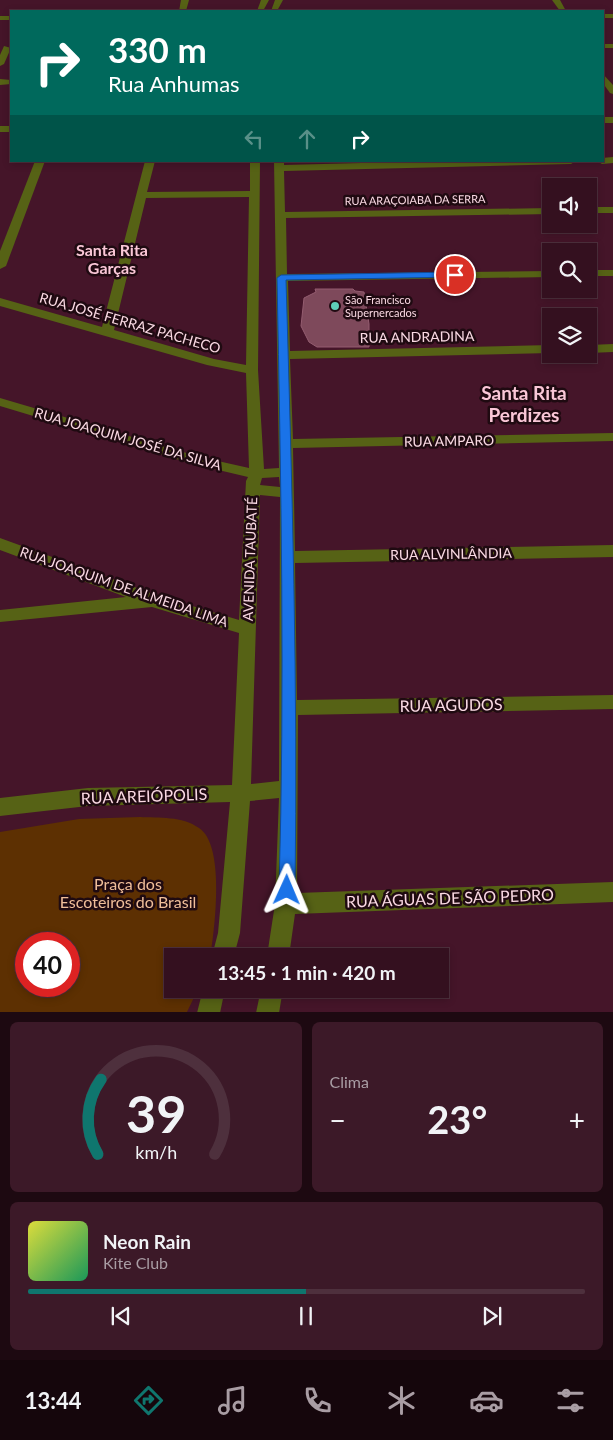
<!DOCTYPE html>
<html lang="pt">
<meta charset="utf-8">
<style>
:root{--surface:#34101f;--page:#3c1928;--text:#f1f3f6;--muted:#a99da4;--line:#4e303d;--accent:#0f766e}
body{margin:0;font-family:Lato,sans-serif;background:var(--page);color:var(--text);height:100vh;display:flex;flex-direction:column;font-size:19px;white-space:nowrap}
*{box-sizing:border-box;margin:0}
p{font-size:16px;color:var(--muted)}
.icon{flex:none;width:28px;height:28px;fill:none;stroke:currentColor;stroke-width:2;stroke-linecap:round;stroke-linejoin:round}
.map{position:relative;height:1012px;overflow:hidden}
.panel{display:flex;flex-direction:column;gap:10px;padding:10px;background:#1d0911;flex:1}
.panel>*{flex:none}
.hud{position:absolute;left:10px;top:10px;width:594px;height:152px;border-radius:0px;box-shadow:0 2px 8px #0003,0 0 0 1px var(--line);background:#00695c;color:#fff;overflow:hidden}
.buttons{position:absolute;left:542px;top:178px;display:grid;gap:10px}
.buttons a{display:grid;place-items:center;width:55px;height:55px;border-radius:0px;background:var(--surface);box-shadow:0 2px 8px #0003,0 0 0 1px var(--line);font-size:25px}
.speed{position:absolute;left:15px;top:932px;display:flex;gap:10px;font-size:25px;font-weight:700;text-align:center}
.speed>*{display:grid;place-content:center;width:65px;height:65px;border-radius:50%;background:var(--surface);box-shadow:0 2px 8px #0003,0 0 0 1px var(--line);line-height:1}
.speed .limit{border:8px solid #d22;background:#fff;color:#111}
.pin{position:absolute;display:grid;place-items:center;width:42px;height:42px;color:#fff;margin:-21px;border:2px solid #fff;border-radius:50%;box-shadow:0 1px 5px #0007}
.me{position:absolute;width:55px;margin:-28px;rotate:1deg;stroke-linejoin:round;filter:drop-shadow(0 0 4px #0008)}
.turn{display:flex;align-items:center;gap:18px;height:105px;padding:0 15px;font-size:22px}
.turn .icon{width:65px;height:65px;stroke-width:2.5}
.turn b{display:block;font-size:35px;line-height:42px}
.lanes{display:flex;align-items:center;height:48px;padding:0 15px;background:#0003;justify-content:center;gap:25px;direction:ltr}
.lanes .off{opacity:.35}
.big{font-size:38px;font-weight:700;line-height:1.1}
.panel .widget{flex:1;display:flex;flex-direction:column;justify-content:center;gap:8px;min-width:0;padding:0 18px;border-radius:8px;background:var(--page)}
.panel .dial{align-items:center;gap:0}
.dial svg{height:130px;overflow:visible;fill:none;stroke:var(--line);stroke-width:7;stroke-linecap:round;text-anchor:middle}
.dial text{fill:var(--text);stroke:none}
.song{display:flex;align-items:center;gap:15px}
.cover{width:60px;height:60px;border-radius:8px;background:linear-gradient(135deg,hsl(60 70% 55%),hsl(150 70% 35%))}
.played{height:5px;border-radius:2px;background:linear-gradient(90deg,var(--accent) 50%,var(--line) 50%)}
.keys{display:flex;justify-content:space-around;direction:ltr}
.heat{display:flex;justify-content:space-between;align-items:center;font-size:28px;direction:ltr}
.panel .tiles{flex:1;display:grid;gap:10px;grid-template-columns:1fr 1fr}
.widget:last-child{grid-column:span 2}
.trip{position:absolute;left:164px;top:948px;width:285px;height:50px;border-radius:0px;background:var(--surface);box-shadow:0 2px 8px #0003,0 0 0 1px var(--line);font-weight:700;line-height:50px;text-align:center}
.dock{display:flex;height:80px;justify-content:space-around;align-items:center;background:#15060c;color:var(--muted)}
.dock .icon{width:35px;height:35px}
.dock .selected{color:var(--accent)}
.dock b{font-size:22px;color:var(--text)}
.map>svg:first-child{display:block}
.green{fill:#5d3002;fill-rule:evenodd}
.building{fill:#7e495b;stroke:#945d70}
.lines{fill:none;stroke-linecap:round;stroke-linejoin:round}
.minor{fill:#566215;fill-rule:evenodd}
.route{fill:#1a73e8;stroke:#114b97}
.poi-dot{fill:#5eceb8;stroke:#1f0a11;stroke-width:2}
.labels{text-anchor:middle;stroke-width:5;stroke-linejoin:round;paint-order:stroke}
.far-street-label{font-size:11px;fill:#fad9e3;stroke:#1f0a11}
.far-poi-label{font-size:11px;fill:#fad9e3;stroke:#1f0a11;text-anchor:start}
.street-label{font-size:14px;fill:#fad9e3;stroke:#1f0a11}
.far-district-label{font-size:16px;font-weight:bold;fill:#fac7d7;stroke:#1f0a11}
.near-street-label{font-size:16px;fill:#fad9e3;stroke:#1f0a11}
.near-park-label{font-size:16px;fill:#f0be99;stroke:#1f0a11}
.district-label{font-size:19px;font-weight:bold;fill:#fac7d7;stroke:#1f0a11}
</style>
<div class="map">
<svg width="613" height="1013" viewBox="0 0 613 1013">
<rect width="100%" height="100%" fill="#451529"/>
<path class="green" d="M140,817C159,818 182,816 199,828C225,845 215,925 211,953L209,956H172V989H198L187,1012H0V832L79,819ZM26,944H69V986H26Z"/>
<polygon class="building" points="315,289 353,289 355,291 364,292 369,324 369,347 317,347 309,342 301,326 304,298 316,292"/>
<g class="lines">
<g class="minor">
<polygon points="181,0 189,0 186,11 179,11"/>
<polygon points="261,0 269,0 263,11 257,11"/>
<polygon points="275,0 283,0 277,11 271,11"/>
<polygon points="552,0 560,0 566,11 560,11"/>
<rect x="602" y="14" width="11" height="4"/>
<rect x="0" y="16" width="11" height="4"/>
<rect x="602" y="44" width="11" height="4"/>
<polygon points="4,46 11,48 4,64 0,66 0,55"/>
<polygon points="602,73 613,85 613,94 610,93 602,82"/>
<polygon points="0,79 11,80 11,84 0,85"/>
<rect x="602" y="117" width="11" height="6"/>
<rect x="0" y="126" width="11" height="6"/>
<polygon points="613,157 613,163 602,164 597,161 602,161 602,158"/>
<polygon points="35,161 45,161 6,266 0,269 0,251"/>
<path d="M145,161H155L147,192L250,191V161H260L258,370L264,469L279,468L274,161H284V165L439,161H576L571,164L284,171L285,212L551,208V214L286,218L287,274L551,271V277L288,281L290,351L551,345V353L290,359L293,439L613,433V441L293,448L295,551L613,545V557L295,563L297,700L613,695V709L298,715L297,893L613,882V902L295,914L289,956H267L275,904L279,798L250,801L240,933L234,956H212L218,933L230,802L88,806L0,816V798L88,788L232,785L239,633L152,607L0,622V610L126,597L0,550V538L159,596L239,620L246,481L248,477L193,464L0,406V398L200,457L249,468L246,373L207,365L0,306V298L102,327ZM249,197L246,365L214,359L114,330L146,198ZM279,477L280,487L260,485L262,478ZM260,495L280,497L279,781L251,784Z"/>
<rect x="589" y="207" width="24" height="6"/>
<rect x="589" y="270" width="24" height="6"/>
<polygon points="613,344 613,352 589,353 589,345"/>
<polygon points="203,989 225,989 220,1013 197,1013"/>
<polygon points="261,989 283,989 279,1013 256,1013"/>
</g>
</g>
<path class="route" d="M455,272L459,275L458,277L286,280C292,483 298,686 295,890L292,895L287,897L281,895L279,890C285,685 281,482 277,278L281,275Z"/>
<circle class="poi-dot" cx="335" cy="306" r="5"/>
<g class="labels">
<g class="far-street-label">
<text transform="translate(415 200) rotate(-1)" y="4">RUA ARAÇOIABA DA SERRA</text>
</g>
<g class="far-poi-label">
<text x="345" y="304">São Francisco<tspan x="345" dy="13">Supernercados</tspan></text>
</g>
<g class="street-label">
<text transform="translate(130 323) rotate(16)" y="5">RUA JOSÉ FERRAZ PACHECO</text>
<text transform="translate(417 337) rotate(-1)" y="5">RUA ANDRADINA</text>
<text transform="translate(128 439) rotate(16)" y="5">RUA JOAQUIM JOSÉ DA SILVA</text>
<text transform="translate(449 441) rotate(-1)" y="5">RUA AMPARO</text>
<text transform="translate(451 554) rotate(-1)" y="5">RUA ALVINLÂNDIA</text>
<text transform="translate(250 559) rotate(-88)" y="5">AVENIDA TAUBATÉ</text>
<text transform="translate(124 587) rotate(19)" y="5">RUA JOAQUIM DE ALMEIDA LIMA</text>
</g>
<g class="far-district-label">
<text x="112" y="256">Santa Rita<tspan x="112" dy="18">Garças</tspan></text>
</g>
<g class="near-street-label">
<text transform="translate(451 705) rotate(-1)" y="6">RUA AGUDOS</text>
<text transform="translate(144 796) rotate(-2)" y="6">RUA AREIÓPOLIS</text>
<text transform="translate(450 898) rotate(-2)" y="6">RUA ÁGUAS DE SÃO PEDRO</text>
</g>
<g class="near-park-label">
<text x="128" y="890">Praça dos<tspan x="128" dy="18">Escoteiros do Brasil</tspan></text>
</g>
<g class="district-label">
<text x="524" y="400">Santa Rita<tspan x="524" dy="22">Perdizes</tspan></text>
</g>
</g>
</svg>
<div class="buttons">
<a><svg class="icon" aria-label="sound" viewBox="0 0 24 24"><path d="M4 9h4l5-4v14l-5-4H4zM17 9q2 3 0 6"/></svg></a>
<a><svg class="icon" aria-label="search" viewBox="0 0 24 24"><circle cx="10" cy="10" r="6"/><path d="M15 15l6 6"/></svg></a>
<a><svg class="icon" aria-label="layers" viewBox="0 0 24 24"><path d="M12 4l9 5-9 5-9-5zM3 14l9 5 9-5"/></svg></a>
</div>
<div class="speed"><div class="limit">40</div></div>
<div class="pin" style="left:455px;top:275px;background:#d93025"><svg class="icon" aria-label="arrive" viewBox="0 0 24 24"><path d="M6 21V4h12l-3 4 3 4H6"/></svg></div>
<svg class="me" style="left:287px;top:890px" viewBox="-20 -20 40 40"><path d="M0-17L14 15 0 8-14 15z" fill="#1a73e8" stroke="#fff" stroke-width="4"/></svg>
<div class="trip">13:45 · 1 min · 420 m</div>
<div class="hud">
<div class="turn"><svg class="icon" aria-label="right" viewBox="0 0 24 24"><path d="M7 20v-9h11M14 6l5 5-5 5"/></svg><div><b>330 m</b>Rua Anhumas</div></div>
<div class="lanes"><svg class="icon off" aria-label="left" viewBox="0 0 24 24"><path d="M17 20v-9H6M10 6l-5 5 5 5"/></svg><svg class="icon off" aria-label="ahead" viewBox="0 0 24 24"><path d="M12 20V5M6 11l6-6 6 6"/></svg><svg class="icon" aria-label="right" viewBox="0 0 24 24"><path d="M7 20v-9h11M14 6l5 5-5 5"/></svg></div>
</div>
</div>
<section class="panel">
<div class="tiles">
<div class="widget dial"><svg viewBox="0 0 100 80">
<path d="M14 69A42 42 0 1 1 86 69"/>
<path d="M14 69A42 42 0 0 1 16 23" stroke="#0f766e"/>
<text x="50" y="56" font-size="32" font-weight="700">39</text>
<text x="50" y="72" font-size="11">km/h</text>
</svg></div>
<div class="widget"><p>Clima</p>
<div class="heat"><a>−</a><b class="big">23°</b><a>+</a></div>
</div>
<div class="widget">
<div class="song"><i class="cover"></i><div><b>Neon Rain</b><p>Kite Club</p></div></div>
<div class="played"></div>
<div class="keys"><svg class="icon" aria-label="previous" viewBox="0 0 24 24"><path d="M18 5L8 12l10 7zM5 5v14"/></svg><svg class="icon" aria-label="pause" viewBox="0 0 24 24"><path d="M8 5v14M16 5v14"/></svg><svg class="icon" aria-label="next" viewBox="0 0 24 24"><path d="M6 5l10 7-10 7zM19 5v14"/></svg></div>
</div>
</div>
</section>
<nav class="dock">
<b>13:44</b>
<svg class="icon selected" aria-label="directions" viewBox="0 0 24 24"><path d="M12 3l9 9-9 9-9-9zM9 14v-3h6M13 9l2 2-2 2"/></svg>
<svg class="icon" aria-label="music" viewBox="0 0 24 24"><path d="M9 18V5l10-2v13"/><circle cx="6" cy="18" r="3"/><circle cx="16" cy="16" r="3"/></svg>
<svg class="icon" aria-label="phone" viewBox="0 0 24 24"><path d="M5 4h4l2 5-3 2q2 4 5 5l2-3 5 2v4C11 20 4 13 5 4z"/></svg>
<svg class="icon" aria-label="climate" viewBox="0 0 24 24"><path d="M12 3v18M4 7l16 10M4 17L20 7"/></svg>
<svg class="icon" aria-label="car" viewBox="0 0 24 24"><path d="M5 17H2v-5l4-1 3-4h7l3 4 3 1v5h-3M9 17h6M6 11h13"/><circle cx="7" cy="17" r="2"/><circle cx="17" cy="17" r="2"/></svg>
<svg class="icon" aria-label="filters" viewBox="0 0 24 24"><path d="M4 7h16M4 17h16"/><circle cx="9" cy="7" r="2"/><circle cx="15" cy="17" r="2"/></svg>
</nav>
